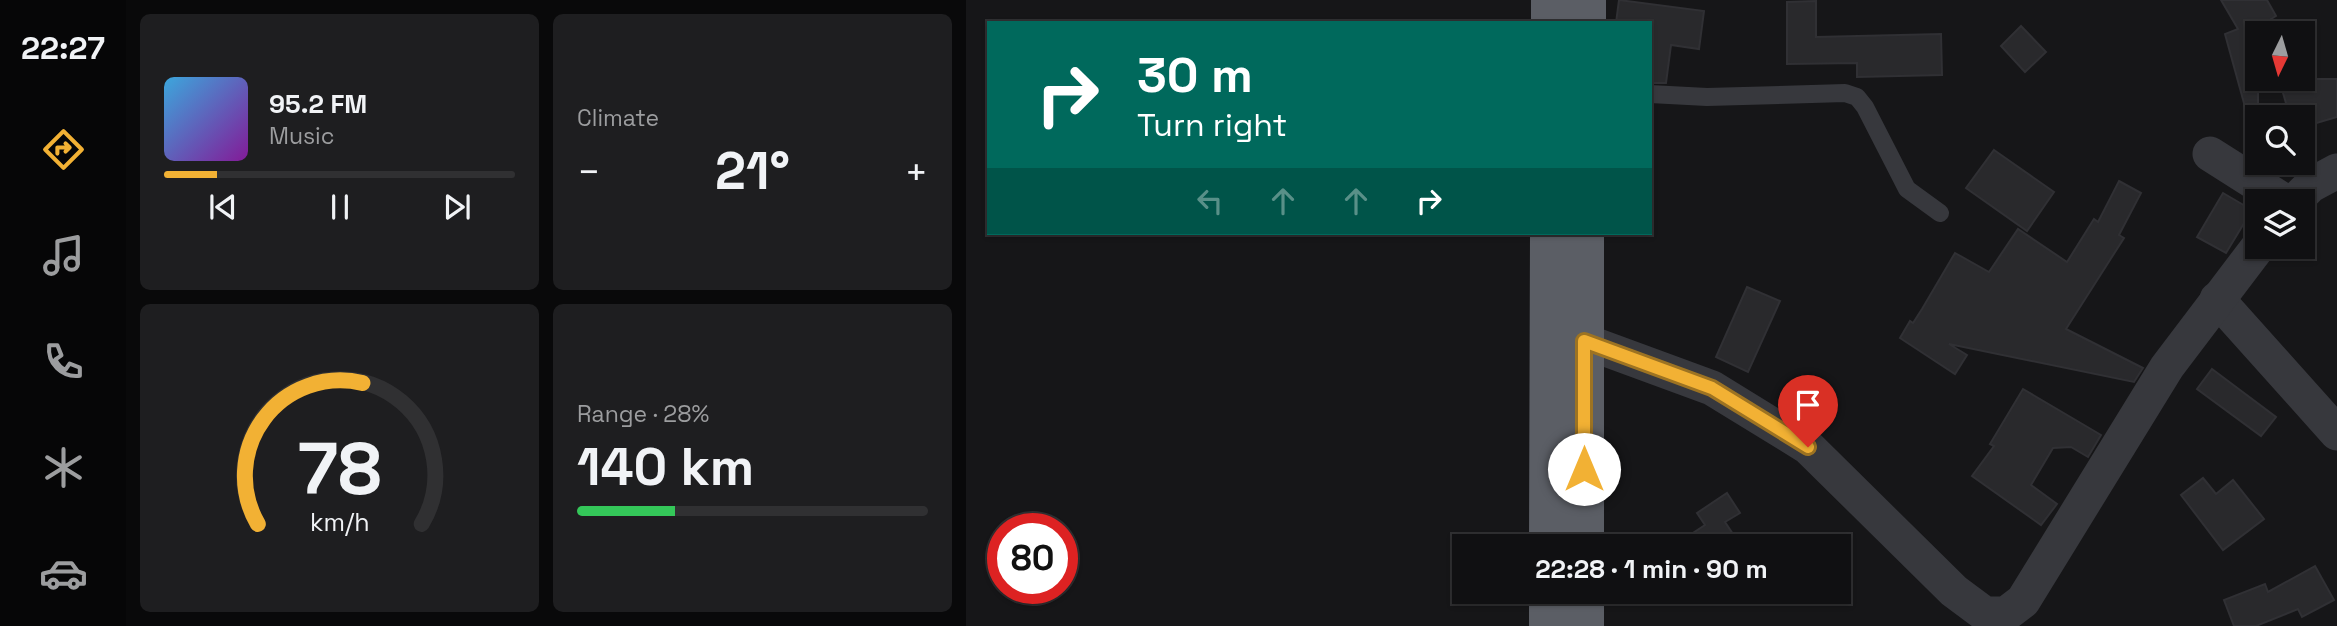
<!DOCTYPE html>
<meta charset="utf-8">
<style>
:root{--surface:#101012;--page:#1e1e20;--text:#f1f3f6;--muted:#9c9d9f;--line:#303032;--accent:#f2b134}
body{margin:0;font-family:"Space Grotesk",sans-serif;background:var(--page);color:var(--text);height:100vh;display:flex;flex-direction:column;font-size:26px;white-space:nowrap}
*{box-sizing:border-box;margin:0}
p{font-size:23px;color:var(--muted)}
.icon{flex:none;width:38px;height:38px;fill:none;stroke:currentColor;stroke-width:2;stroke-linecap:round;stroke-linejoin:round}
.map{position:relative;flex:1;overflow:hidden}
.sheet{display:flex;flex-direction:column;gap:14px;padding:14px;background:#09090a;width:840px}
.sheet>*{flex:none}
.banner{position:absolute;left:21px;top:21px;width:665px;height:214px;border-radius:0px;box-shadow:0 2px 5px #0004,0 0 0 2px var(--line);background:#00695c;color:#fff;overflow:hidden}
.needle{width:46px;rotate:185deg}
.fabs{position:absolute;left:1279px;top:21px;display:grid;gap:14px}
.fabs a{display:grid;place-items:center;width:70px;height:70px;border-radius:0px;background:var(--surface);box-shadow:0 2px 5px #0004,0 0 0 2px var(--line);font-size:35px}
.speed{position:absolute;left:21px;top:513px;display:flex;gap:14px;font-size:35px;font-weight:700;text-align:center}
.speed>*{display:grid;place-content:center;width:91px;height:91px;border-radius:50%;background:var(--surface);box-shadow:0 2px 5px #0004,0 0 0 2px var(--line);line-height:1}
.speed .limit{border:10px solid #d22;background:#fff;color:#111}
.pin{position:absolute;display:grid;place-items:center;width:60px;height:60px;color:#fff;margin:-72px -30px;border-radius:50% 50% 50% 0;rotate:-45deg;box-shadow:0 0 7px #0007}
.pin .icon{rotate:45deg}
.me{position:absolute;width:77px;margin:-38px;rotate:0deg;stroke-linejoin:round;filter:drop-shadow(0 0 5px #0008)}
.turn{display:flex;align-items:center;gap:24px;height:147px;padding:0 35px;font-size:32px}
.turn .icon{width:91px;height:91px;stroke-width:2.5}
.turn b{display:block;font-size:49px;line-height:60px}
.lanes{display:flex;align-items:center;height:66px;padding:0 35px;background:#0003;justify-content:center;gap:35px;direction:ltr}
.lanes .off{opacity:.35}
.big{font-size:52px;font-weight:600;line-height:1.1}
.sheet .card{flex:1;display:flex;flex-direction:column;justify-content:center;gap:10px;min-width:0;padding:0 24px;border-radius:10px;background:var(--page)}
.sheet .dial{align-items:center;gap:0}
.dial svg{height:182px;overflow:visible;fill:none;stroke:var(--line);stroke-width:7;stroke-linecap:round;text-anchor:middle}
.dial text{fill:var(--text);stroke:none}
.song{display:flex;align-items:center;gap:21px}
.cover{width:84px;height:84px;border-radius:10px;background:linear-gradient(135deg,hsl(200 70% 55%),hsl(290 70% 35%))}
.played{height:7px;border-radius:4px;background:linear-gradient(90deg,var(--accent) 15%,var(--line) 15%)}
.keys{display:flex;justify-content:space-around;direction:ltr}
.heat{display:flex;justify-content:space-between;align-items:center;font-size:38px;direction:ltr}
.charge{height:10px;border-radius:5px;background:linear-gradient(90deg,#34c759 28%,var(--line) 0)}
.sheet .tiles{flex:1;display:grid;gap:14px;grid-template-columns:repeat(2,1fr)}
.trip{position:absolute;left:486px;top:534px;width:399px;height:70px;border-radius:0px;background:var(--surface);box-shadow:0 2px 5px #0004,0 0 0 2px var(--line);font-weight:600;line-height:70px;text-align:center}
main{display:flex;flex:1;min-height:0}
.dock{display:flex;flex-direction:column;width:126px;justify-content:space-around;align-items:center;background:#060607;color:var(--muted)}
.dock .icon{width:49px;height:49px}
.dock .selected{color:var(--accent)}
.dock b{font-size:32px;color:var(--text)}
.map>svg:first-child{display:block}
.building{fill:#29292c;stroke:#303034;stroke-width:2}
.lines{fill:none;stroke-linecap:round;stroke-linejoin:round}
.service{stroke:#37383d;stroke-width:18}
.minor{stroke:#37383d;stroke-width:35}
.trunk{stroke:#5b5e65;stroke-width:38}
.route-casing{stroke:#9d7322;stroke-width:18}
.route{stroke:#f2b134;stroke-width:12}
</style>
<main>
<nav class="dock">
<b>22:27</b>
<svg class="icon selected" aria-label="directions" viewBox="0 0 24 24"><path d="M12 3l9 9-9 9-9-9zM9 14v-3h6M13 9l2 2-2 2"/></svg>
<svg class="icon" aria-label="music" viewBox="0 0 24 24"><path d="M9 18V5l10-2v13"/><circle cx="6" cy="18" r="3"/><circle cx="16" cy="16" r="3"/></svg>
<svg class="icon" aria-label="phone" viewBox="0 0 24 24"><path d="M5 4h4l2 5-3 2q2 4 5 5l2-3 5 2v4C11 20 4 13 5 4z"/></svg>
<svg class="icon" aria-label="climate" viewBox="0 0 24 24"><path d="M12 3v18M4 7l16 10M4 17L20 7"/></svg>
<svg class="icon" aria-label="car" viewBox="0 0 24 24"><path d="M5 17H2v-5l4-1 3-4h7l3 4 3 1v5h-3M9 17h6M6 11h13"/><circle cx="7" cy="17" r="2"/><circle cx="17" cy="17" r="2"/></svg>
</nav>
<section class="sheet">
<div class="tiles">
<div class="card">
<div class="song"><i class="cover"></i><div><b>95.2 FM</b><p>Music</p></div></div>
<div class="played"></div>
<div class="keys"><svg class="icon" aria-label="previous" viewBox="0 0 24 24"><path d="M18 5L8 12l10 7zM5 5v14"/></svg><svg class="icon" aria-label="pause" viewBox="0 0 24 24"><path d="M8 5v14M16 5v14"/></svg><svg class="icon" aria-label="next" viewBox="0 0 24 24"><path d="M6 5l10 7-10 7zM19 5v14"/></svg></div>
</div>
<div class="card"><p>Climate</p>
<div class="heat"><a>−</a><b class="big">21°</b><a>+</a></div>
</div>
<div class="card dial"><svg viewBox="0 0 100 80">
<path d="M14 69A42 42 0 1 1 86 69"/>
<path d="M14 69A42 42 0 0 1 60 7" stroke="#f2b134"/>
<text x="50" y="56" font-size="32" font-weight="700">78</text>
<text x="50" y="72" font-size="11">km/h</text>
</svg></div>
<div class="card"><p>Range · 28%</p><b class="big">140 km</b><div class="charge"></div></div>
</div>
</section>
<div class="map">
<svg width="1371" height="626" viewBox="0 0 1371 626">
<rect width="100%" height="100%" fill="#161618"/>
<g class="building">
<polygon points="653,0 738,11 733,49 705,45 700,83 684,83 684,23 650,23"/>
<polygon points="1255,0 1301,0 1310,16 1292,27 1292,124 1284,125 1259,34 1272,29"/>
<polygon points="850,1 850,37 975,34 976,75 891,77 891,63 821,64 821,2"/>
<polygon points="1055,26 1080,52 1059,72 1035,46"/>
<polygon points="1313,79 1371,79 1371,117 1337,127 1337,117 1324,117"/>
<polygon points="1028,150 1088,192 1061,231 1000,188"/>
<polygon points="1153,181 1175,193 1153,235 1158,238 1100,329 1177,368 1168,382 983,344 1001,355 989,374 934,338 944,321 947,323 956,309 989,253 1023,272 1052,229 1101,262 1128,219 1132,222"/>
<polygon points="1257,193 1286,210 1260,253 1231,237"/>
<polygon points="781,287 814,301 782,372 750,357"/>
<polygon points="1246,369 1310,417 1295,436 1231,389"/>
<polygon points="1057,389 1135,435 1122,457 1105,447 1087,448 1065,485 1091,504 1075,525 1006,476 1028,446 1024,444"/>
<polygon points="1237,478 1250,494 1267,480 1298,519 1257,550 1215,495"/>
<polygon points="761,493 774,513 759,522 775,546 707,546 739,525 731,513"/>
<polygon points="1349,566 1368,600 1336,617 1332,609 1290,626 1268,626 1258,600 1299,584 1302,592"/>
</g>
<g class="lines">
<polyline class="service" points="684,94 741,97 879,93 891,97 899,107 941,189 974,213"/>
<g class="minor">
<polyline points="1244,154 1318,201"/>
<polyline points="1329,201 1345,185 1371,171"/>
<polyline points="1251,299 1371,433"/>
<polyline points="618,341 746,388 842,447 988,591 1019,614 1040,614 1057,601 1201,367 1292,247"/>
</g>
<g class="trunk">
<polyline points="584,23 584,0"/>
<polyline points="621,23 621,0"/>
<polyline points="582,546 583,233"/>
<polyline points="619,546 619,233"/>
<polyline points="619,592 619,626"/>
<polyline points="582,626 582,592"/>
</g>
</g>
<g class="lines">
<defs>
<polyline id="route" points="618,469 618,341 746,388 842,447"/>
</defs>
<use href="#route" class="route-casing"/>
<use href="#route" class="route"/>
</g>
</svg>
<div class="fabs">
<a><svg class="needle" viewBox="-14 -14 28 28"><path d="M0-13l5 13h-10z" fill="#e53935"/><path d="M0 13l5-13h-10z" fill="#9c9d9f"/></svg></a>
<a><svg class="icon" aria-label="search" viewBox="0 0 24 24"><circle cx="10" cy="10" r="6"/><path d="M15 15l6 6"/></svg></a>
<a><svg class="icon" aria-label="layers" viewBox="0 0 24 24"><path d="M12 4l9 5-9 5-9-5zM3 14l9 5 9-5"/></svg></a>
</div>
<div class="speed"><div class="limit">80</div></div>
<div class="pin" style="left:842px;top:447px;background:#d93025"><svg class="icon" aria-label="arrive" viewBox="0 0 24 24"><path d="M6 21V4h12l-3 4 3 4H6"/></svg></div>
<svg class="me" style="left:618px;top:469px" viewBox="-20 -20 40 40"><circle r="19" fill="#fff"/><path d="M0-13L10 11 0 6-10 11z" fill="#f2b134"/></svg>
<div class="trip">22:28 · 1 min · 90 m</div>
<div class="banner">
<div class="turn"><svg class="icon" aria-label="right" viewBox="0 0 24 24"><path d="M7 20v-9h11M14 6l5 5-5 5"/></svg><div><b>30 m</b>Turn right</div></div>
<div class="lanes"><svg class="icon off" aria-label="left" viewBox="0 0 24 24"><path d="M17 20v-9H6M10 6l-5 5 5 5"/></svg><svg class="icon off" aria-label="ahead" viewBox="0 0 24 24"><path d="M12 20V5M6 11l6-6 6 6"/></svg><svg class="icon off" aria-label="ahead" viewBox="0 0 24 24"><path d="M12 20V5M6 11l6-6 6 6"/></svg><svg class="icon" aria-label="right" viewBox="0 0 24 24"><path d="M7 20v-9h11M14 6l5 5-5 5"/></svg></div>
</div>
</div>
</main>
